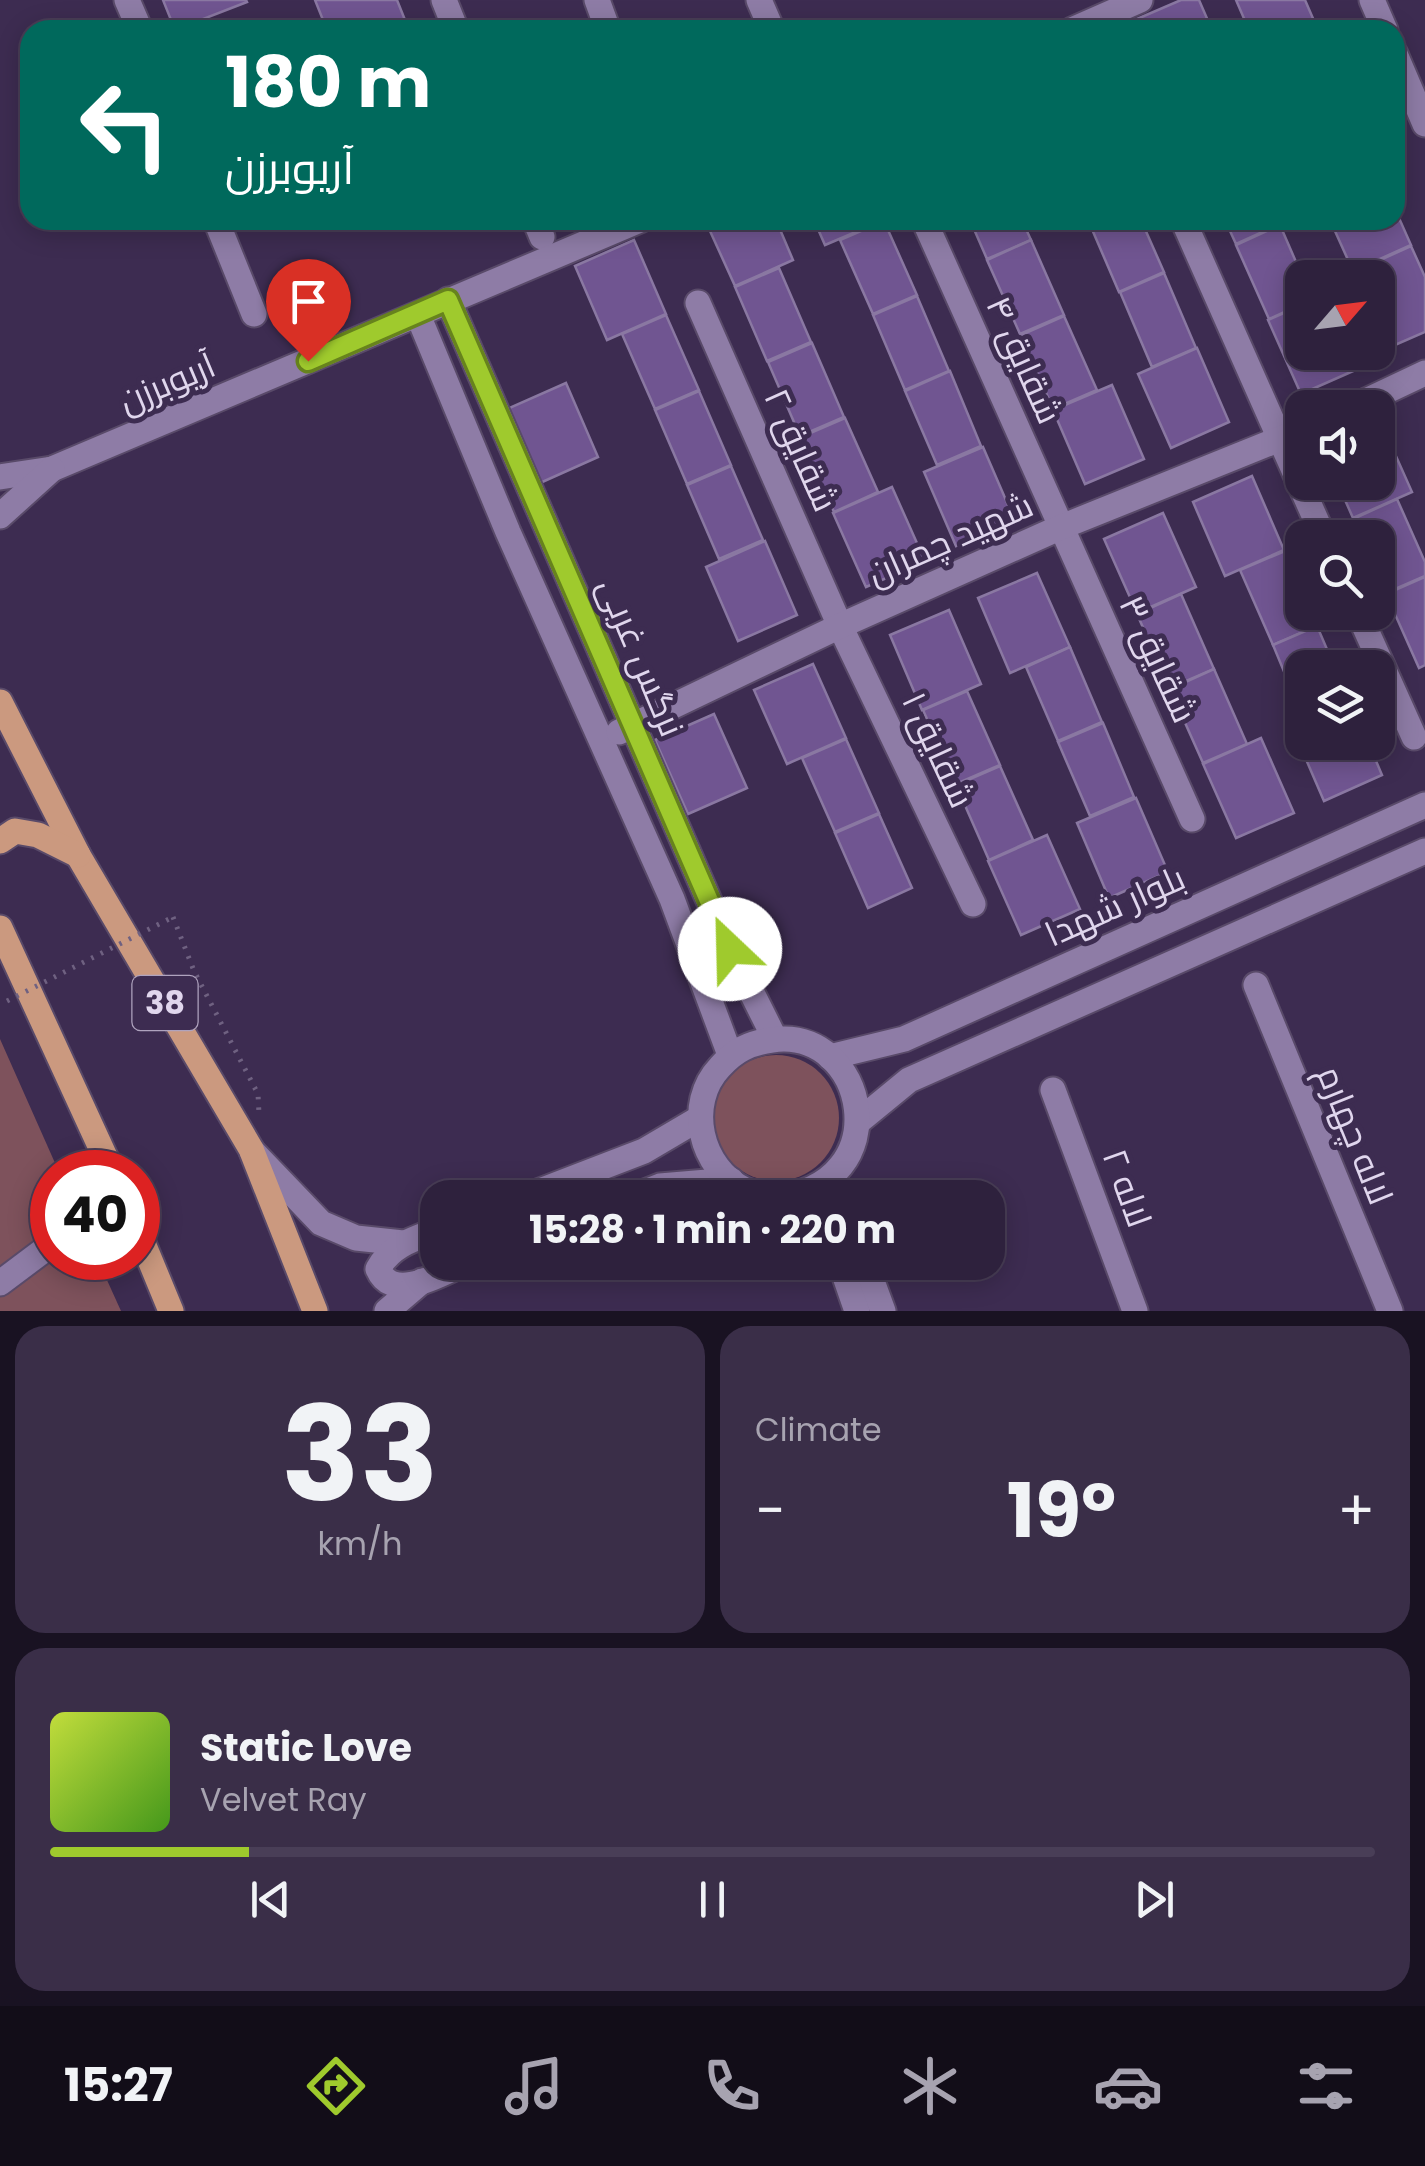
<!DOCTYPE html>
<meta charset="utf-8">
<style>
:root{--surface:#2e213d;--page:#3a2e48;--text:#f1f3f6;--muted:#a7a3b0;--line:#493e57;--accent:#9fca2d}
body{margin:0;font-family:Poppins,Cairo,sans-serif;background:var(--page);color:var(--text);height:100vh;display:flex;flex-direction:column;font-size:38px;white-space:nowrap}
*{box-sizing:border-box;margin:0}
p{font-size:32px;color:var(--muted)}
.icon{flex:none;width:55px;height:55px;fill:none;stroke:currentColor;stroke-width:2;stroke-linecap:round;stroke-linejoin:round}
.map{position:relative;height:1311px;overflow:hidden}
.details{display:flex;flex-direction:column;gap:15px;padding:15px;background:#191222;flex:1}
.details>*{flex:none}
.hud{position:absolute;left:20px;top:20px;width:1385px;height:210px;border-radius:30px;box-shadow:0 5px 25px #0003,0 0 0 2px var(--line);background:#00695c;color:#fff;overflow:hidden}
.needle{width:65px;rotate:62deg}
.controls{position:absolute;left:1285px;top:260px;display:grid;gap:20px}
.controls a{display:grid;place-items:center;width:110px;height:110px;border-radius:20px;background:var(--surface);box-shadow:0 5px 25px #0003,0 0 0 2px var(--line);font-size:50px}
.speed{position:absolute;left:30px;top:1150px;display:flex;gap:20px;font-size:50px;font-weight:700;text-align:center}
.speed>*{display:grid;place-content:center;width:130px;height:130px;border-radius:50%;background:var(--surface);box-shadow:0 5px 25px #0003,0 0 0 2px var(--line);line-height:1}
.speed .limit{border:15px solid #d22;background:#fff;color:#111}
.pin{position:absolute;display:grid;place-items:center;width:85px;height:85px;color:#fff;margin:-102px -42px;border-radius:50% 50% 50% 0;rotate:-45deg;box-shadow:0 0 10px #0007}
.pin .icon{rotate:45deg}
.me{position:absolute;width:110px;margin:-55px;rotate:336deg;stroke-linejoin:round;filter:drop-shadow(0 0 8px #0008)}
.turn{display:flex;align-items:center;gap:35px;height:210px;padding:0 40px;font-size:45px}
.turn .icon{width:130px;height:130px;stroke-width:2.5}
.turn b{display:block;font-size:70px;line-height:85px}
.big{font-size:75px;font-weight:700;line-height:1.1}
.details .widget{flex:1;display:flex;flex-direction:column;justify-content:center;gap:15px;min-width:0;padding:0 35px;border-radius:30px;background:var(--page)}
.details .dial{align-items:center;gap:0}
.dial b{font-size:130px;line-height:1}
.song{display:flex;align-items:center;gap:30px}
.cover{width:120px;height:120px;border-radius:15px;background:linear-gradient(135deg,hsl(70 70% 55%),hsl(100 70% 35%))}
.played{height:10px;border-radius:5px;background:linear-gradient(90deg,var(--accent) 15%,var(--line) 15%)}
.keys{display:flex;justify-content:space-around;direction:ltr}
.heat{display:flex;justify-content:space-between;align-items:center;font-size:55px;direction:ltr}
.details .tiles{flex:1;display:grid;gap:15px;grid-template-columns:1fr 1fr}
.widget:last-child{grid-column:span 2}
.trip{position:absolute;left:420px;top:1180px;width:585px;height:100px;border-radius:30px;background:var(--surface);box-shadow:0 5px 25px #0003,0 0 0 2px var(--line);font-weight:700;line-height:100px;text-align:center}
.menu{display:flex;height:160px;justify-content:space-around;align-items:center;background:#120d18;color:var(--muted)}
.menu .icon{width:70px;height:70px}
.menu .on{color:var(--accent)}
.menu b{font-size:45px;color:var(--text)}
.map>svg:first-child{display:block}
.green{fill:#7e525c}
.building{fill:#705591;stroke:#8a78a2;stroke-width:2.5}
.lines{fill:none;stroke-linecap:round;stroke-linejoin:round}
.minor-casing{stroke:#594a69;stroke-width:29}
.major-casing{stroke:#594a69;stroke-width:29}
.path{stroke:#6f6181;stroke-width:5;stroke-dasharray:2.5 8;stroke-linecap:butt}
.minor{stroke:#8e7ca6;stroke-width:25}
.major{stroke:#cb997f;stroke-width:25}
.path-bridge{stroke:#6f6181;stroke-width:5;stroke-dasharray:2.5 8;stroke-linecap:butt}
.route-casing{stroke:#67831d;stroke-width:25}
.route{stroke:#9fca2d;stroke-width:18}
.labels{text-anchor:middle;stroke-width:10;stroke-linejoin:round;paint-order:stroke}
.shield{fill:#3d2c51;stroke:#afa3be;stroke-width:2.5}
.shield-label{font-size:32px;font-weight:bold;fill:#e0d6ed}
.street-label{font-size:35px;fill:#e0d6ed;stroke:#3d2c51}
</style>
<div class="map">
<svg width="1425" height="1311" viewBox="0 0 1425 1311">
<rect width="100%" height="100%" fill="#3d2c51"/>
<g class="green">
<polygon points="0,1039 59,1172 52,1172 52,1258 97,1258 121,1311 0,1311"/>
<circle cx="776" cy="1118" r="63"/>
</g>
<g class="building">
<polygon points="163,0 246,0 247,2 175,30"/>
<polygon points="315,0 397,0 409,30 327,30"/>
<polygon points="1181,0 1199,0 1212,30 1142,30 1137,19"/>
<polygon points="1236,0 1305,0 1318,30 1249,30"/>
<polygon points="1395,209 1411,245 1353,271 1330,220 1395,220"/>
<polygon points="705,220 776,220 793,260 735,286"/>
<polygon points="814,220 884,220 825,245"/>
<polygon points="970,220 1022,220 1031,240 987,259"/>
<polygon points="1088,220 1141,220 1164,272 1119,292"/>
<polygon points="1225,220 1278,220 1280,224 1236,244"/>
<polygon points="884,221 917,295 873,314 840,240"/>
<polygon points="1280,225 1303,278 1302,304 1269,319 1236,245"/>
<polygon points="634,240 666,314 607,340 575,266"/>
<polygon points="1031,240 1064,315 1020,334 987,260"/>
<polygon points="1411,246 1425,277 1425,332 1388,348 1378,325 1378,278 1356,278 1354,272"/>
<polygon points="779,268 811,342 767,361 735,287"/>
<polygon points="1164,273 1196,348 1152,367 1120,292"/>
<polygon points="917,296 949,371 905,390 873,315"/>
<polygon points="1302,305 1302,352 1353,352 1360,368 1301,394 1268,320"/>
<polygon points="666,315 699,390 655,409 622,334"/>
<polygon points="1064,316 1097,390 1053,409 1021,335"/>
<polygon points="812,343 844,417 800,436 768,362"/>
<polygon points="1197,348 1229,422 1171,448 1138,374"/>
<polygon points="950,371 981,446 937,465 905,391"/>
<polygon points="566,383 598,457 540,483 507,409"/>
<polygon points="1112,385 1144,459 1085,484 1053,410"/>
<polygon points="699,391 731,465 687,484 655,410"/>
<polygon points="845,418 878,492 834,512 801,437"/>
<polygon points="1379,418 1412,492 1353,518 1337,482 1378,482"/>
<polygon points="983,447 1015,521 956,546 924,472"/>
<polygon points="731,466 763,540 719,559 687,485"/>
<polygon points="1252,476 1284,550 1225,576 1193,502"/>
<polygon points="892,487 925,561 866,587 833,513"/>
<polygon points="1397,499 1425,562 1425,576 1386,593 1378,573 1378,538 1362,538 1353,519"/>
<polygon points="1163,513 1196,587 1137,613 1104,539"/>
<polygon points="765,541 797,615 738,641 706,567"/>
<polygon points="1285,551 1302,593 1302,612 1311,612 1317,626 1273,645 1240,570"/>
<polygon points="1037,573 1070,647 1010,673 978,598"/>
<polygon points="1425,577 1425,665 1419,668 1386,594"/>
<polygon points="1181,594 1214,669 1170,688 1137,614"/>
<polygon points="949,610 981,684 922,710 890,635"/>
<polygon points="1317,626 1335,668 1302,668 1302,715 1273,645"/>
<polygon points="1070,647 1102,722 1058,741 1026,667"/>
<polygon points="813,664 846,738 787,764 754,690"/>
<polygon points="1214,669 1247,744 1203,763 1170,689"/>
<polygon points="967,691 1000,765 956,784 923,710"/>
<polygon points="714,714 747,788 688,814 655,740"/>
<polygon points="1302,722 1302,742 1368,742 1382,775 1324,801 1292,727"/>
<polygon points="1103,723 1134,797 1090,816 1058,742"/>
<polygon points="1261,738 1294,813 1236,838 1203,764"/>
<polygon points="846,739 879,813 835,832 802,758"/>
<polygon points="1000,766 1033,840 989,860 956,785"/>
<polygon points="1136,798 1168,872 1109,898 1077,823"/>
<polygon points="879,814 912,888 868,908 835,833"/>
<polygon points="1047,835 1080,909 1021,935 988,861"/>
</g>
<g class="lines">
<defs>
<g id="minor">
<polyline points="127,0 140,30"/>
<polyline points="444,0 456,30"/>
<polyline points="597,0 608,30"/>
<polyline points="759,0 772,30"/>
<polyline points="1372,0 1385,30"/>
<polyline points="1072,30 1140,0"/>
<polyline points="1395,54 1425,124"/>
<polyline points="216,220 254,314"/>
<polyline points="535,220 542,237"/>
<polyline points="924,220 1192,819"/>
<polyline points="1183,220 1324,538"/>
<polyline points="448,300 730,949 775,1039"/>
<polyline points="698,303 840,626 973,904"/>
<polyline points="418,315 508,532 672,899 730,1055"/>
<polyline points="1351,408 1425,373"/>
<polyline points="0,477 52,469 640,220"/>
<polyline points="0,516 52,469"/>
<polyline points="1358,612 1414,737"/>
<polyline points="619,732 840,626 1059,528 1302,430"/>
<polyline points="1256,985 1390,1311"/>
<polyline points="830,1057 904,1039 1425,805"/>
<polyline points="1053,1090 1135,1311"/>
<polyline points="859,1121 909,1080 1425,851"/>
<polyline points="252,1151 321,1223 356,1238 403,1243"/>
<polyline points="522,1198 644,1151 700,1118"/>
<polyline points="630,1198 660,1186 731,1180"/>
<path d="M774,1198C765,1195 754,1194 745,1190C700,1168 685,1104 720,1067C735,1050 750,1043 772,1040C867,1026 901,1185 775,1198"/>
<path d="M438,1230C414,1239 391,1245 378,1269C393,1304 442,1273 467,1262"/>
<polyline points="840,1262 857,1311"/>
<polyline points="865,1262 883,1311"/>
<polyline points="0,1283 52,1244"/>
<polyline points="387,1311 422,1281"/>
</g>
<g id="major">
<polyline points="0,702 78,855 251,1149 315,1311"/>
<polyline points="0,841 15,831 38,835 78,855"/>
<polyline points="0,928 112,1172"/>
<polyline points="138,1231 171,1311"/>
</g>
</defs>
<use href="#minor" class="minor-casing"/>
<use href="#major" class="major-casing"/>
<polyline class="path" points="173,917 194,971 258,1094 259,1114"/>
<use href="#minor" class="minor"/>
<use href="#major" class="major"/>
<polyline class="path-bridge" points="7,1001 173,917"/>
</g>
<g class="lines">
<defs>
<polyline id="route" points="308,361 448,300 730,949"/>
</defs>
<use href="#route" class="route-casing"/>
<use href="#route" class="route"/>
</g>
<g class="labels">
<rect class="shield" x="132.5" y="976" width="65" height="54" rx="8"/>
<g class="shield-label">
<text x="165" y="1014">38</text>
</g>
<g class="street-label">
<text transform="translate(1024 360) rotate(66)" y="12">شقایق ۴</text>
<text transform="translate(167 383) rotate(-23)" y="12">آریوبرزن</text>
<text transform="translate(801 450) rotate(66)" y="12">شقایق ۲</text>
<text transform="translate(950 539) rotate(-24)" y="12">شهید چمران</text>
<text transform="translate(641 657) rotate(67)" y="12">نرگس غربی</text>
<text transform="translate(1158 659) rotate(65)" y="12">شقایق ۳</text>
<text transform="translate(938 750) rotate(65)" y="12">شقایق ۱</text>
<text transform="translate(1115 906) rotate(-24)" y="12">بلوار شهدا</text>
<text transform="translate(1355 1135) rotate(68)" y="12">لاله چهارم</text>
<text transform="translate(1127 1188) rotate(70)" y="12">لاله ۲</text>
</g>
</g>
</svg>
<div class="controls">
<a><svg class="needle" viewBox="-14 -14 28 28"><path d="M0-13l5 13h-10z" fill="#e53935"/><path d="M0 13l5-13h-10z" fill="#a7a3b0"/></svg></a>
<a><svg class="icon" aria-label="sound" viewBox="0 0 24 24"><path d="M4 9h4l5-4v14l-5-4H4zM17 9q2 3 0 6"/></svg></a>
<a><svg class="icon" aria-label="search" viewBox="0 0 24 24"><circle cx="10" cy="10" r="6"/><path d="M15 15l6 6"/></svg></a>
<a><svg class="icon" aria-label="layers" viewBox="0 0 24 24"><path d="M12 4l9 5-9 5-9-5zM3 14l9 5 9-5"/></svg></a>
</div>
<div class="speed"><div class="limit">40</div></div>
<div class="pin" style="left:308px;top:361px;background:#d93025"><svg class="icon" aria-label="arrive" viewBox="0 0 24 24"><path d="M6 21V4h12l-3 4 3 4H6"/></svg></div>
<svg class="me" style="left:730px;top:949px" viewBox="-20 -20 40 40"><circle r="19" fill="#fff"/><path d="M0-13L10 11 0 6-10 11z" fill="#9fca2d"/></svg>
<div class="trip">15:28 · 1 min · 220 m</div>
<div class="hud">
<div class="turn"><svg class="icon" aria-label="left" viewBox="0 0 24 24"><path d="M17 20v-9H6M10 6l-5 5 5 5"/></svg><div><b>180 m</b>آریوبرزن</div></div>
</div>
</div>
<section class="details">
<div class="tiles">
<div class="widget dial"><b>33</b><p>km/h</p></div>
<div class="widget"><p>Climate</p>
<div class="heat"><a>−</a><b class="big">19°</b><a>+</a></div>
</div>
<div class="widget">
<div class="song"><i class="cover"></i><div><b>Static Love</b><p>Velvet Ray</p></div></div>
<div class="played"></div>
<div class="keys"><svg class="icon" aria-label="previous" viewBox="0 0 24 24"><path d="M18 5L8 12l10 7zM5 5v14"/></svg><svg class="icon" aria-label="pause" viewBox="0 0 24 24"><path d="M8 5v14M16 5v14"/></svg><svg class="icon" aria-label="next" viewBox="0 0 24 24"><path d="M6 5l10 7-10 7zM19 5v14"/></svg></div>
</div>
</div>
</section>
<nav class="menu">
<b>15:27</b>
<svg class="icon on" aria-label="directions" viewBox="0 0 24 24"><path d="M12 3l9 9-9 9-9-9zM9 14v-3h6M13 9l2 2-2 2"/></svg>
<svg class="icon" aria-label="music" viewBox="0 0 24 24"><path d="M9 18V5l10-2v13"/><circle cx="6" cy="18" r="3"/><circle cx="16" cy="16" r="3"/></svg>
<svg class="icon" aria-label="phone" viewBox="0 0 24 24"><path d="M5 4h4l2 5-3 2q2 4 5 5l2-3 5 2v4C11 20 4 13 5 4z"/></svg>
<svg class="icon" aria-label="climate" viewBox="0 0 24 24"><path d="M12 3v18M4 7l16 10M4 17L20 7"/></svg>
<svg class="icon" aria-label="car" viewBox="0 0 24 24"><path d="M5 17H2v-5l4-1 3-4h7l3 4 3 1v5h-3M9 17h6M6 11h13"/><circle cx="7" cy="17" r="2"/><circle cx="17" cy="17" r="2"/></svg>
<svg class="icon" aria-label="filters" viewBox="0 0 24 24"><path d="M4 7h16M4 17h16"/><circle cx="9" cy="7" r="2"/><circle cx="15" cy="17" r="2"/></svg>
</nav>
